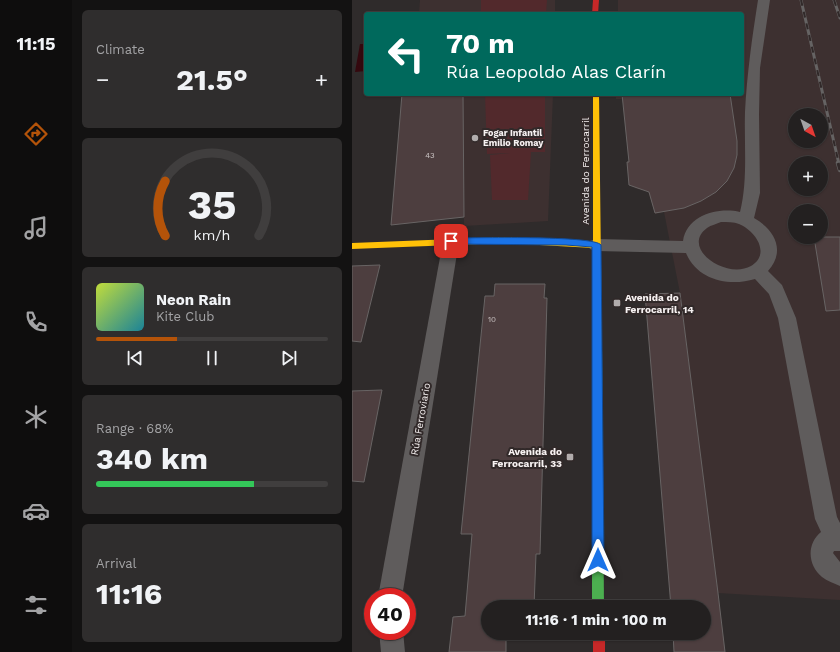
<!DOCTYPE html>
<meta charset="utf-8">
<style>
:root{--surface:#232020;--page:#2f2d2d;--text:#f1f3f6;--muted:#a3a3a5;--line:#403e3e;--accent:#b45309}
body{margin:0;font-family:"Work Sans",sans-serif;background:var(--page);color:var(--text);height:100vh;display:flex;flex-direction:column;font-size:15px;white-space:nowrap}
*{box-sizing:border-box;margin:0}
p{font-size:13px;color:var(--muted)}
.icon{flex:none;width:22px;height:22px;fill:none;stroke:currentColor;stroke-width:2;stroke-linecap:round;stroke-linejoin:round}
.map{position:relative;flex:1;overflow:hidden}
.side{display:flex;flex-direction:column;gap:10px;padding:10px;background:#131212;width:280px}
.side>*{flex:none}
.guide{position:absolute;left:12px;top:12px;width:380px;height:84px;border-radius:4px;box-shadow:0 1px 3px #0004,0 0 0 1px var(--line);background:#00695c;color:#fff;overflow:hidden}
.needle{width:26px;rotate:140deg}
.tools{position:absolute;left:436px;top:108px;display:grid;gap:8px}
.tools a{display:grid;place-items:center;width:40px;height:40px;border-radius:50%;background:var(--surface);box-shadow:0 1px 3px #0004,0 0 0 1px var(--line);font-size:20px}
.speed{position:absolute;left:12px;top:588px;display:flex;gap:8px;font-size:20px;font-weight:700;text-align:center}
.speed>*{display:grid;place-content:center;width:52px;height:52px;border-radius:50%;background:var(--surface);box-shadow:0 1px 3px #0004,0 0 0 1px var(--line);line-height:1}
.speed .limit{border:6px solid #d22;background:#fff;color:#111}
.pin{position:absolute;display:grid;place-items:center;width:34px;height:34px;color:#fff;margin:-17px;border-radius:8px;box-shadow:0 2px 6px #0006}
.me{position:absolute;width:44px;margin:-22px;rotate:0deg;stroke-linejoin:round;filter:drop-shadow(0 0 3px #0008)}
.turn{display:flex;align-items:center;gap:14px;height:84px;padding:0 16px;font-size:18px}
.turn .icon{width:52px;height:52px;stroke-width:2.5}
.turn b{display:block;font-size:28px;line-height:34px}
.big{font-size:30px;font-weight:700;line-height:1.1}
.side .widget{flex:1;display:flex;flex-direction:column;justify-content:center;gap:6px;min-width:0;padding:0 14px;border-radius:6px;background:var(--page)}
.side .dial{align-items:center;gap:0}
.dial svg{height:104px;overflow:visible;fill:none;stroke:var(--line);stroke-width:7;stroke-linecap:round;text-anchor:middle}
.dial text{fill:var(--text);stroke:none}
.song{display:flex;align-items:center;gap:12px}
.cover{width:48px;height:48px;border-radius:6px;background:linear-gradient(135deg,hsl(70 70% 55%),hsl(190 70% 35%))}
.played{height:4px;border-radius:2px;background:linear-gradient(90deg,var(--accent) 35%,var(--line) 35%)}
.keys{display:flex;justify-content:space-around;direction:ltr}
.heat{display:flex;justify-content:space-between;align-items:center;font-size:22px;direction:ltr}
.charge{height:6px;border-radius:3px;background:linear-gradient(90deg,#34c759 68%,var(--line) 0)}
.trip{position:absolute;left:129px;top:600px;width:230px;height:40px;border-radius:20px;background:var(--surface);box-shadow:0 1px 3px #0004,0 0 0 1px var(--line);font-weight:700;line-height:40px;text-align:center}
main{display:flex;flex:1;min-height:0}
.tab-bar{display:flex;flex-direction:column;width:72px;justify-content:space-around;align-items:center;background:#0e0d0d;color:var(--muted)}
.tab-bar .icon{width:28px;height:28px}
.tab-bar .on{color:var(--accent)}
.tab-bar b{font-size:18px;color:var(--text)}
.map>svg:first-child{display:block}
.built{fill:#3d3030;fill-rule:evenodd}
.green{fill:#52292c}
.water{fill:#34080e}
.building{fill:#4d3e3f;stroke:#686464}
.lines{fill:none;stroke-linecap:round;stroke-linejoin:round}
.lane{fill:#5f5c5c;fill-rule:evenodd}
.fast{fill:#4caf50;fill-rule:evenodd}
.slow{fill:#ffc107;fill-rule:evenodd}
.jam{fill:#c62828;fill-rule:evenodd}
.rail-far1-casing{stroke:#656363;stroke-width:3}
.rail-casing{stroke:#656363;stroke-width:4.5}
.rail-far1{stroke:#312929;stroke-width:2;stroke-dasharray:6;stroke-linecap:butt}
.rail{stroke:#312929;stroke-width:3;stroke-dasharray:8;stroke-linecap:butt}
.route{fill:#1a73e8;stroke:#114b97}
.poi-dot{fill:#b1acac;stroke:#312929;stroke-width:1.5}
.labels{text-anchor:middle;stroke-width:4;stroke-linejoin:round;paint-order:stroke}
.number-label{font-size:8px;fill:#ccc5c5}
.far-poi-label{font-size:9px;font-weight:bold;fill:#f7f2f2;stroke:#312929;text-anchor:start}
.street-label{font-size:10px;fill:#f7f2f2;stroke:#312929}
.poi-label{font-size:10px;font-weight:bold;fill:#f7f2f2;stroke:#312929;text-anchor:start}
</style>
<main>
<nav class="tab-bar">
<b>11:15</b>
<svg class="icon on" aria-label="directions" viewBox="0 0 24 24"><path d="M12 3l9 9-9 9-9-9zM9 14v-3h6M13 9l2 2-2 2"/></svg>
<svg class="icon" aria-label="music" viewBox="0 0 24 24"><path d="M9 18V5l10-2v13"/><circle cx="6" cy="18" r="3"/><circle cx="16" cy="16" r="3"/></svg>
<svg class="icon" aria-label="phone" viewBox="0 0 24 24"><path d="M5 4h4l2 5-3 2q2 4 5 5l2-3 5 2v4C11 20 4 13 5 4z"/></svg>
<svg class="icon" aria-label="climate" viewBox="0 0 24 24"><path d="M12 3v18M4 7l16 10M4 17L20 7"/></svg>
<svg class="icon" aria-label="car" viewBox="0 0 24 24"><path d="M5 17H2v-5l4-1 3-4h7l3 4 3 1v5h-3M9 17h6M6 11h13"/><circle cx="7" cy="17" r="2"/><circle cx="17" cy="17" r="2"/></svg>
<svg class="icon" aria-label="filters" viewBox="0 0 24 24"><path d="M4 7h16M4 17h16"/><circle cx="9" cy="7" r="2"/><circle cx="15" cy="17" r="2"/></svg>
</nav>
<section class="side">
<div class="widget"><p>Climate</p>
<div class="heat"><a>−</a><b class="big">21.5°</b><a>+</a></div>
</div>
<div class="widget dial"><svg viewBox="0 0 100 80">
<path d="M14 69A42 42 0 1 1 86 69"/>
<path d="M14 69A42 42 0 0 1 14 27" stroke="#b45309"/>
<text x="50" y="56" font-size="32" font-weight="700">35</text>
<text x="50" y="72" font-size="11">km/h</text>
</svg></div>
<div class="widget">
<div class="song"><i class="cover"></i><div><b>Neon Rain</b><p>Kite Club</p></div></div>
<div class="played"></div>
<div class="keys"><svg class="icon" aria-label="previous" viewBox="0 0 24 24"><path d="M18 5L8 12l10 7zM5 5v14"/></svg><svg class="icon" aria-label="pause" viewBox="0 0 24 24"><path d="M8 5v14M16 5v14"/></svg><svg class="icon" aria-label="next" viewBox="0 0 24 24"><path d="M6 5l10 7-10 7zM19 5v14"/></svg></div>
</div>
<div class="widget"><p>Range · 68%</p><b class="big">340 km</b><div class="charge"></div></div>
<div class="widget"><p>Arrival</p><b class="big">11:16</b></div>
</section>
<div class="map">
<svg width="488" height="652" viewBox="0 0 488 652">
<rect width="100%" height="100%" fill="#2f2b2b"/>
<g class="built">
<polygon points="68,0 203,0 203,14 67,14"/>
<path d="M266,0H488V600L366,593L328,293L312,212L303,214L296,191L285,189L279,186L277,182L275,162L277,161L271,99H264V94H390V14H266ZM443,115H469V141H443ZM443,163H469V189H443ZM443,211H469V237H443Z"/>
<polygon points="50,94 201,94 196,221 112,226 112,217 39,225"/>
</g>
<g class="green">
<polygon points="129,0 195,0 194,14 129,14"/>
<polygon points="133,94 193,94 193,152 179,152 176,200 140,200 138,155 158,153 135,154"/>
</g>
<polygon class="water" points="8,44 14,44 14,71 3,72"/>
<g class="building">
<polygon points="50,94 111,94 112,217 39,225"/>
<polygon points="270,94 378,94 385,141 385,155 382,168 375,181 364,192 349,201 332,208 303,213 297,192 277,185 275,162 277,162"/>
<polygon points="462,237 488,237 488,310 474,311"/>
<polygon points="28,265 9,342 0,341 0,266"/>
<polygon points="143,284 193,284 192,298 195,298 188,554 184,554 182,607 136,607 136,633 154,633 154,652 97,652 101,617 113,616 120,534 109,534 133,296 142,296"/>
<polygon points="328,293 366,593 373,652 322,652 321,633 352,633 352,607 319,607 293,294"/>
<polygon points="30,390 12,482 0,481 0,391"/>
</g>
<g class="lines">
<g class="lane">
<path d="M406,0H418L408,68L407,114L408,193L402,218C423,230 434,251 416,271L430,285L444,318L485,517L488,523V551H482L481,553L488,562V586C482,583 475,581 470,577C456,566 454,544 469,532L463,519L426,318L417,294L403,279C377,287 345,280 334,253L244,251L238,249L236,245L238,241L244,239L331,241C335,215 366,207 388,212C396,180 392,146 393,112C395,74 400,38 406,0ZM369,222C375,222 382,222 387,224C404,231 419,254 399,266C374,280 328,248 355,228C359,225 365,224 369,222Z"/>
<polygon points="99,235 105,237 107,241 50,597 26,597 91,241 93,237"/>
<polygon points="27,631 51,631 53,652 29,652"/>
</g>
<polygon class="fast" points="245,343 248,344 250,347 252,607 240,607 240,347 242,344"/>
<polygon class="slow" points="241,94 247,94 250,347 248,350 245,351 242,350 240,347 241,248 153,243 0,249 0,243 153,237 241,242"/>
<g class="jam">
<polygon points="241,0 247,0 246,14 240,14"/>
<rect x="241" y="633" width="12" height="19"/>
</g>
<defs>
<g id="rail-far1">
<polyline points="449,0 487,164"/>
<polyline points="482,0 488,18"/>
</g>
<polyline id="rail" points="486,163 488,170"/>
</defs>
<use href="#rail-far1" class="rail-far1-casing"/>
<use href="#rail" class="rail-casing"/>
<use href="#rail-far1" class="rail-far1"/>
<use href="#rail" class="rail"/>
</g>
<path class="route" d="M99,238C118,238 242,235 249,245L252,560L250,564L246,566L242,564L240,560V247L214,245L99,244L95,241Z"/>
<g class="poi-dot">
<circle cx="123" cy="138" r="4"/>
<rect x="261" y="299" width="8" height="8" rx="2"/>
<rect x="214" y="453" width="8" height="8" rx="2"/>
</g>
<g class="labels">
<g class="number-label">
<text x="78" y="158">43</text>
<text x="140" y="322">10</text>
</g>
<g class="far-poi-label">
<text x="131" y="136">Fogar Infantil<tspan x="131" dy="10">Emilio Romay</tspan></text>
</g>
<g class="street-label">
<text transform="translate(233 171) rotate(-90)" y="4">Avenida do Ferrocarril</text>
<text transform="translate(68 419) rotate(-80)" y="4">Rúa Ferroviario</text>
</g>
<g class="poi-label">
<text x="273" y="301">Avenida do<tspan x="273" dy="12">Ferrocarril, 14</tspan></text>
<text x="210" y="455" text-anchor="end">Avenida do<tspan x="210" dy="12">Ferrocarril, 33</tspan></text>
</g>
</g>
</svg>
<div class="tools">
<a><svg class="needle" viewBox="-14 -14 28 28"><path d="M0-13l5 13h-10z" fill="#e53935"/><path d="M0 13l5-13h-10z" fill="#a3a3a5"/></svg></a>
<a>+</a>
<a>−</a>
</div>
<div class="speed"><div class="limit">40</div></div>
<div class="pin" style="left:99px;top:241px;background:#d93025"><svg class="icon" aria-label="arrive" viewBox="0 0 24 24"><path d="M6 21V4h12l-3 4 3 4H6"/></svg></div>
<svg class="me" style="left:246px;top:560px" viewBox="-20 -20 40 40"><path d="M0-17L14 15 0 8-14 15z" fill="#1a73e8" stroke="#fff" stroke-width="4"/></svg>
<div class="trip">11:16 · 1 min · 100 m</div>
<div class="guide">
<div class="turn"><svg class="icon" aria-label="left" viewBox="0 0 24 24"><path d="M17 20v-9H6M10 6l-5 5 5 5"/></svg><div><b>70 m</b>Rúa Leopoldo Alas Clarín</div></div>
</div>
</div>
</main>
